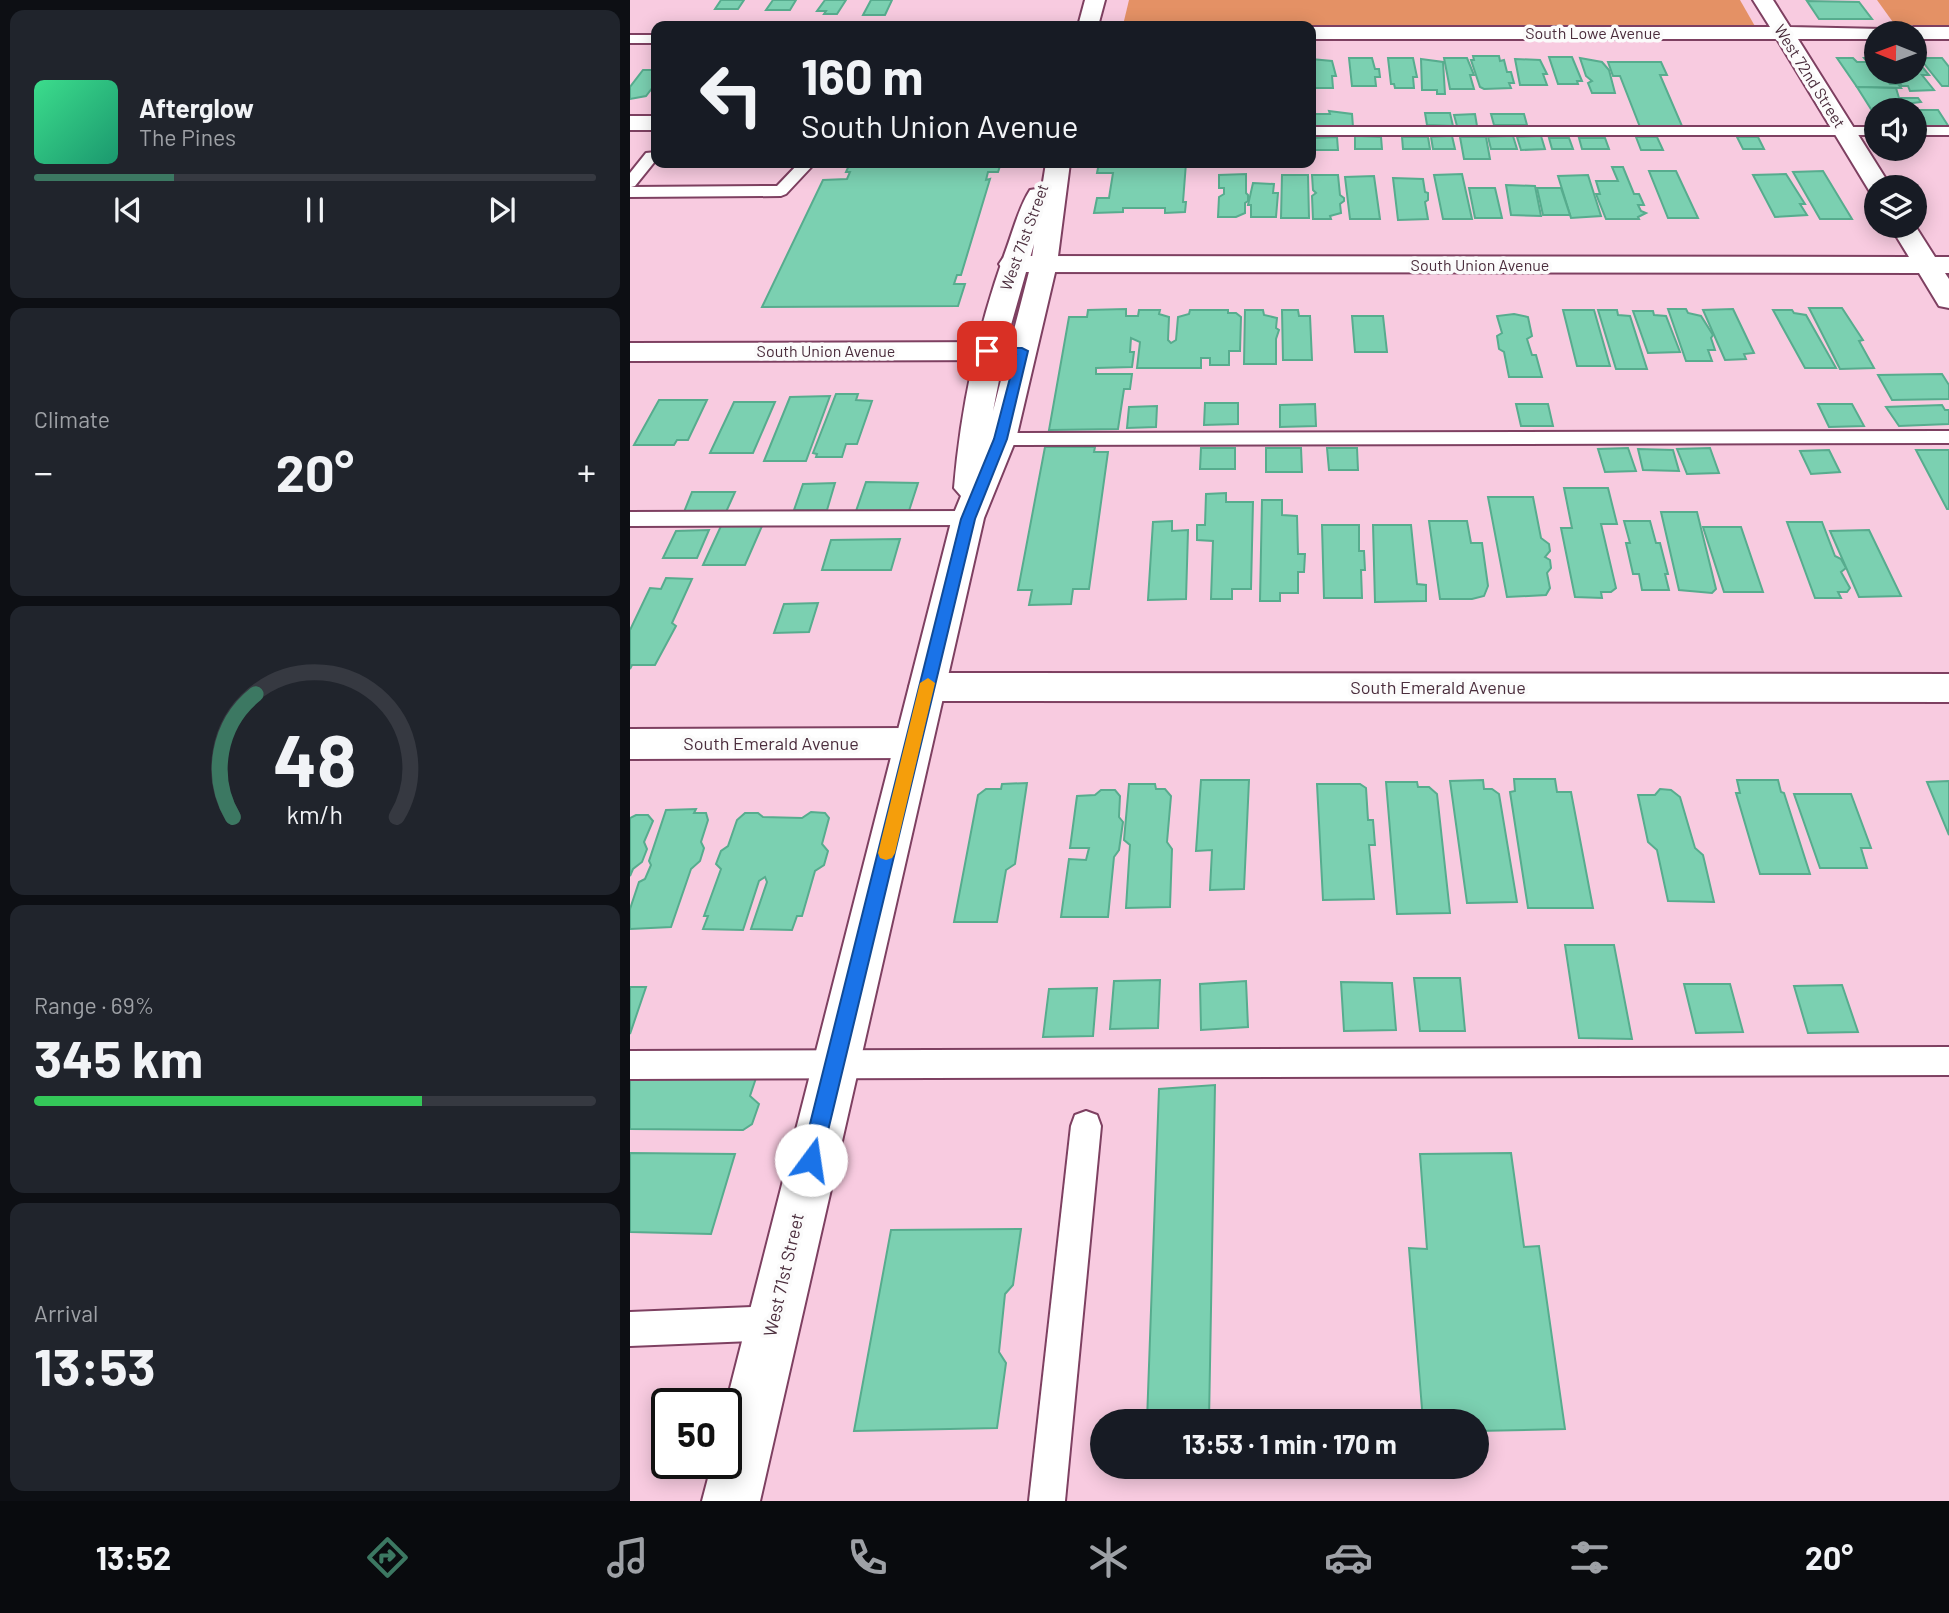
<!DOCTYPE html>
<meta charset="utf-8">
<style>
:root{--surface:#171b24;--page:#20242c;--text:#f1f3f6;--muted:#9ea1a6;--line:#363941;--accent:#3c7862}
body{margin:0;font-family:Barlow,sans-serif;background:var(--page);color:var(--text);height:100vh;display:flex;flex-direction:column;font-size:26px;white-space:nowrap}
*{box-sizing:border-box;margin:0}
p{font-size:23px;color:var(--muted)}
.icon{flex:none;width:38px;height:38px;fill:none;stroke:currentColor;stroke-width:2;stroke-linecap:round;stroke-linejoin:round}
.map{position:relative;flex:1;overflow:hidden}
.sheet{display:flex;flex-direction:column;gap:10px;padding:10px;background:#0d0f14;width:630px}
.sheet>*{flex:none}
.banner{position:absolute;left:21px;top:21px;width:665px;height:147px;border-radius:14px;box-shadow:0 4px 18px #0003;background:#171b24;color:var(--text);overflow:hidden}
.needle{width:46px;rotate:271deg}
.buttons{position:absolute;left:1234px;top:21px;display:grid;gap:14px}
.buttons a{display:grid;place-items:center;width:63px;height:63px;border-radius:50%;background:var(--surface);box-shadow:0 4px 18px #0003;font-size:35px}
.speed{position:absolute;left:21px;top:1388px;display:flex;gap:14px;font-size:35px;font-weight:700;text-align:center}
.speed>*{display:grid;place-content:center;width:91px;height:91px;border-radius:50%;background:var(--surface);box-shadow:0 4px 18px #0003;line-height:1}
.speed .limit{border:4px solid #111;border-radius:10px;background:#fff;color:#111}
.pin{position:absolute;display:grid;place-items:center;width:60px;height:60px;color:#fff;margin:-30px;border-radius:14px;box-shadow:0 4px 10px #0006}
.me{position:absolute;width:77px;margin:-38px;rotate:14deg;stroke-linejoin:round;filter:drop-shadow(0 0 5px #0008)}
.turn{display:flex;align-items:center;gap:24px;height:147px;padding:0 35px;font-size:32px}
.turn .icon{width:91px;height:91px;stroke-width:2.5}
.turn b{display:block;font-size:49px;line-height:60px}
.big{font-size:52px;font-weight:700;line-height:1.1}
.sheet .card{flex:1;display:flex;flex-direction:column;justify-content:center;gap:10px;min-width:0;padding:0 24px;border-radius:14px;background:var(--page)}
.sheet .dial{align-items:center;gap:0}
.dial svg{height:182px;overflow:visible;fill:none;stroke:var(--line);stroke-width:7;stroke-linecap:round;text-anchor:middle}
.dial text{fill:var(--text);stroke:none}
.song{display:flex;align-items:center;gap:21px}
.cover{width:84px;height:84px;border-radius:10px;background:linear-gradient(135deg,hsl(150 70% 55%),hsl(160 70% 35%))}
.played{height:7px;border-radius:4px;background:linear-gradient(90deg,var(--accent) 25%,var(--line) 25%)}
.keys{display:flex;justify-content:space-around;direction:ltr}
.heat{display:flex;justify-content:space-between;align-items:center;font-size:38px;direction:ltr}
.charge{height:10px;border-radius:5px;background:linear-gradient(90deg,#34c759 69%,var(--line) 0)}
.trip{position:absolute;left:460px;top:1409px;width:399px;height:70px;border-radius:35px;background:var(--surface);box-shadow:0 4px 18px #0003;font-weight:700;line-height:70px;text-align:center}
.tabs{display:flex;height:112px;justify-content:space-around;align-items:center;background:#090b0e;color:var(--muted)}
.tabs .icon{width:49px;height:49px}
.tabs .on{color:var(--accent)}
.tabs b{font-size:32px;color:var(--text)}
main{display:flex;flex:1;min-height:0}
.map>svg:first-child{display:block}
.green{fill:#e49165}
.building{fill:#7bd0b1;stroke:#57ac8e;stroke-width:2}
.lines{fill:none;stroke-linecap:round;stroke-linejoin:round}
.lane-casing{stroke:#7e4061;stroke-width:4}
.street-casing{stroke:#7e4061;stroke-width:4}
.secondary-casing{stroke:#7e4061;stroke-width:4}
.lane{fill:#fff;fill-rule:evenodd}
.street{fill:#fff;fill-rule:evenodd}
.secondary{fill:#fff;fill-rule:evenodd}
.route{fill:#1a73e8;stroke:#114b97;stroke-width:2}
.slow{fill:#f59e0b}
.labels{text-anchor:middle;stroke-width:7;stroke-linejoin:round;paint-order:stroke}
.far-street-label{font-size:16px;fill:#4a2d3c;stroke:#fbfbfb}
.street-label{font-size:18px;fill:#4a2d3c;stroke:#fbfbfb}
</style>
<main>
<section class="sheet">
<div class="card">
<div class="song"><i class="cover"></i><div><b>Afterglow</b><p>The Pines</p></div></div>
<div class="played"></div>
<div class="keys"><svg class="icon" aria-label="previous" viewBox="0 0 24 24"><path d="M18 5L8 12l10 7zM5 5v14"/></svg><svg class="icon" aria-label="pause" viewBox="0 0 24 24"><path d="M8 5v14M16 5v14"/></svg><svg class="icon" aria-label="next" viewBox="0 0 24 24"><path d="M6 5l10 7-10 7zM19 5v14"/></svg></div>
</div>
<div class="card"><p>Climate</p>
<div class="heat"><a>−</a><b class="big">20°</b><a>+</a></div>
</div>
<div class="card dial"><svg viewBox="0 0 100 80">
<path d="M14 69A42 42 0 1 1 86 69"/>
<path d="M14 69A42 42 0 0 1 24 15" stroke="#3c7862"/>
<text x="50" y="56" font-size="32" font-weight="700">48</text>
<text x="50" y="72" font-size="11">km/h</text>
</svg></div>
<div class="card"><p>Range · 69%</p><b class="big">345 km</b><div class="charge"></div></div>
<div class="card"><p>Arrival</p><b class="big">13:53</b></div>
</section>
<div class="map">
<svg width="1319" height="1501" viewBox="0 0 1319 1501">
<rect width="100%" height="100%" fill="#f8cbe0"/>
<g class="green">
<polygon points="499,0 1110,0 1126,28 493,25"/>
<polygon points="1247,0 1319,0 1319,25 1265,25"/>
</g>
<g class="building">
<polygon points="91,0 114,0 108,9 85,9"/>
<polygon points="143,0 166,0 160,10 136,10"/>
<polygon points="195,0 216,0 207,14 194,14 196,11 187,11"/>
<polygon points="241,0 262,0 255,15 233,15"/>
<polygon points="1177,1 1229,2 1242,19 1189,19"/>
<polygon points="843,56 869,56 870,61 874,60 877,72 881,72 884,83 879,83 881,88 854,89 850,87 841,60 844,60"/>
<polygon points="919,57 942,57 952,81 947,81 948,84 928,84"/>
<polygon points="719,58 742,58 745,69 749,69 750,77 745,77 746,86 722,86"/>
<polygon points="758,58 783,58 787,77 783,77 784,88 765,88 764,84 761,84"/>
<polygon points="814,58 837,58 844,75 840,75 844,89 820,89"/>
<polygon points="950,58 972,62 979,70 985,93 962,93 958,83 962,81 956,76"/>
<polygon points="1207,58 1223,58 1227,62 1237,62 1234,58 1246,58 1246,72 1284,72 1285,58 1299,75 1292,75 1304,90 1280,91 1278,86 1272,86 1263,74 1252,74 1260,84 1268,84 1271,88 1227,87"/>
<polygon points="1294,58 1312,58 1319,67 1319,86 1312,86 1292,61"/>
<polygon points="681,59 702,61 706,76 702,76 703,88 681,88"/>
<polygon points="791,59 813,62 815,94 807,94 807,90 792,90"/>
<polygon points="885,59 910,60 917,74 913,74 917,85 890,85"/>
<polygon points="978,62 1031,62 1037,75 1030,75 1052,126 1010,127 990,76 983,76"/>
<polygon points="13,70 26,70 26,83 16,96 0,99 0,87"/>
<polygon points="1227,87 1266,88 1269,98 1288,98 1291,102 1267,105 1276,110 1246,110 1246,117"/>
<polygon points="1284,110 1308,110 1319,127 1284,127"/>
<polygon points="699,111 722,114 723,127 683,127 683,114 700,114"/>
<polygon points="795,113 820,113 823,126 797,125"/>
<polygon points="845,114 847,126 827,126 824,115"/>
<polygon points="861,114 894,114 897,125 864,125"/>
<polygon points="725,136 751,137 752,149 725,149"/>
<polygon points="822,136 825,149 803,149 801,137"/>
<polygon points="883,136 887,149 861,149 858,137"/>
<polygon points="911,136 915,149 891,150 887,137"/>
<polygon points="707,137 708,150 681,150 681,138"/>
<polygon points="772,137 798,137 800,149 773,149"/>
<polygon points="830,137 856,137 860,159 834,159"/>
<polygon points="1006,137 1027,137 1033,150 1011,150"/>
<polygon points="1107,137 1128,137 1134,149 1113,149"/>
<polygon points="919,138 939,138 943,149 922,149"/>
<polygon points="949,138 975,138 979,149 952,149"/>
<polygon points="220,163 371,163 368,172 358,172 356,180 360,179 331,275 327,275 324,284 335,284 328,306 132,307 193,180 217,179 220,172 216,172"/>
<polygon points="469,163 556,163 553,202 556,202 555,212 535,213 535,208 493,208 493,212 464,213 467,198 479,198 483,173 467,173"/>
<polygon points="982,167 993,167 1004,194 1009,194 1014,205 1008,205 1011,211 1016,213 1008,217 1009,219 976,219 966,194 970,194 966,181 988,181"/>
<polygon points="1019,171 1046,171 1068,218 1038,218"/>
<polygon points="1193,171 1222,219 1190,219 1163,172"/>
<polygon points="616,174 616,193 618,195 618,201 615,203 615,213 606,217 588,217 589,197 594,194 594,188 589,188 589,175"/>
<polygon points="832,174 842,219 813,219 804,175"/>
<polygon points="1156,174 1175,204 1170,204 1177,215 1145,217 1123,175"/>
<polygon points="652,175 678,175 679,218 651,218"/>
<polygon points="682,175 708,175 710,195 714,198 714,201 710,204 711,213 700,216 701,219 683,219 682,196 686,193 683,190"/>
<polygon points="958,175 971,216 941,218 928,176"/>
<polygon points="744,176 750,219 720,219 715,177"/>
<polygon points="763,178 793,179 795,192 798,193 798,200 795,202 798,219 768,220"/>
<polygon points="623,183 644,184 643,193 648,193 646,217 621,217 621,205 618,205"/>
<polygon points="876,185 905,186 911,216 881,215"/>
<polygon points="839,188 865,188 872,218 845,218"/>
<polygon points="907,188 931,188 940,215 913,215"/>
<polygon points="1179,308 1212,308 1233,340 1229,341 1244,368 1210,369"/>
<polygon points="496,309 496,316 508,316 509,310 530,310 529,314 539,317 538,340 541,343 546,340 548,317 559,314 560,310 598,310 598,313 606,313 611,317 610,351 599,351 599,365 580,365 580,358 571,358 571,368 507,368 510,342 501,338 500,352 504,352 502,367 466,368 466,374 502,374 500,389 494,389 488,429 419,430 439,317 457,317 458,310"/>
<polygon points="1038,309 1056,309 1058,313 1071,316 1083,335 1081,338 1085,350 1078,350 1082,361 1056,361"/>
<polygon points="1103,309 1124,353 1114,354 1116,359 1095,360 1073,310"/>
<polygon points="615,310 633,310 634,315 647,318 646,328 649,330 646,339 646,364 614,364"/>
<polygon points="652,310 668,310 669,316 680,316 682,360 653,360"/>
<polygon points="933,310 964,310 980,366 947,366"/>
<polygon points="968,310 987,310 988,315 1000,316 1017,369 986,369"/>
<polygon points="1143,310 1162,310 1164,313 1176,315 1206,368 1175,368"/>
<polygon points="1003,311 1023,311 1024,315 1036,316 1050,352 1018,353"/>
<polygon points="884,314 898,317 902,336 897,339 902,355 906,355 912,377 879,377 874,352 869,349 867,336 872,333 867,316"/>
<polygon points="722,316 753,316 757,352 725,352"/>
<polygon points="1312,374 1319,385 1319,399 1262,400 1248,375"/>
<polygon points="206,394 228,394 226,400 242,401 227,444 216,444 212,457 186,457 187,454 183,453"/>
<polygon points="200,396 176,461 134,461 160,397"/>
<polygon points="29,400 77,400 58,440 47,440 44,445 4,445"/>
<polygon points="104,402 145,402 123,453 80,453"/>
<polygon points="575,403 608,403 608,424 574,425"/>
<polygon points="685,404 686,426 650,427 650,405"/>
<polygon points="886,404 918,404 923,426 891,426"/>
<polygon points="1188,404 1222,404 1234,426 1199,427"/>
<polygon points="1312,405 1315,410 1319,410 1319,424 1269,426 1256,407"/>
<polygon points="527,406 526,427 497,428 499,407"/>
<polygon points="415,447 465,447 464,452 478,452 459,589 443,589 441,604 399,605 402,590 388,590"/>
<polygon points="571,448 605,448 605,469 570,469"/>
<polygon points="636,448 671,448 672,472 636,472"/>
<polygon points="697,448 727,448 728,470 699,470"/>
<polygon points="998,448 1006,471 975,472 968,449"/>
<polygon points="1080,448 1089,473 1057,474 1047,449"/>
<polygon points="1008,449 1043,450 1049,471 1013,470"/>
<polygon points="1199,450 1210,472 1181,474 1170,451"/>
<polygon points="1286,450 1319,450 1319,509 1317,509"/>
<polygon points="236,482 288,483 278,514 225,514"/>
<polygon points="205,483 197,510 164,510 173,484"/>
<polygon points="934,488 978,488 987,524 971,524 986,588 981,592 971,592 972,598 945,597 931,528 942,528"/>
<polygon points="62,492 105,492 96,512 54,512"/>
<polygon points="596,493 596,502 623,502 621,589 602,589 602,599 581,599 583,541 567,540 567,525 575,525 576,494"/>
<polygon points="858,497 903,497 911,538 919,544 920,551 915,557 920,560 921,568 917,573 920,588 916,595 877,597"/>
<polygon points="632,500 652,500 652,515 667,516 668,554 675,554 674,572 668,572 668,593 650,593 650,601 630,601"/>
<polygon points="1031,512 1067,512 1086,589 1082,593 1049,590"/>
<polygon points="542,521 542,531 558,530 556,599 518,600 523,522"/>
<polygon points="799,521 837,521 841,543 852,543 858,586 854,596 842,599 810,599"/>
<polygon points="994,521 1020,521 1026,543 1030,543 1038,574 1035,574 1039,590 1012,590 1009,574 1003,574 996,543 1000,543"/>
<polygon points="1157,522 1192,522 1205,556 1211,559 1216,568 1211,572 1220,588 1217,592 1208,592 1211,598 1185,598"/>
<polygon points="692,525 729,525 729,551 734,551 735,570 731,570 732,598 694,598"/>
<polygon points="743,525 781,525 787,584 796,585 796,601 745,602"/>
<polygon points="91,526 132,526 115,565 73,565"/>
<polygon points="1073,527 1111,527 1133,592 1094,592"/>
<polygon points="79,530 67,558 33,558 46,531"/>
<polygon points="1239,530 1271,596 1229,597 1200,531"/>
<polygon points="270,539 261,570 192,570 201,540"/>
<polygon points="36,578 62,579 42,623 46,626 25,665 2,665 0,669 0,630 20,588 31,589"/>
<polygon points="188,603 179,632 144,633 154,604"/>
<polygon points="884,779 925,779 927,792 941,792 963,908 898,908 880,792 885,791"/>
<polygon points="571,780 619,780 614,889 580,890 582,850 566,851"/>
<polygon points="853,780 854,789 862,789 869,794 887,902 837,903 820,781"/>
<polygon points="1107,780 1148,780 1151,792 1154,793 1180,874 1130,874 1106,793 1110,793"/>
<polygon points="1319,781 1319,835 1297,782"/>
<polygon points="756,782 787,782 788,787 799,787 807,794 820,913 767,914"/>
<polygon points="397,783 385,864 376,870 367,922 324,922 348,795 356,789 371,789 372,784"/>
<polygon points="499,784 525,784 526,789 535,789 541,796 537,842 542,849 540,907 496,908 500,845 494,840"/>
<polygon points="687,784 730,784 736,788 738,820 743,820 745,845 739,845 744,899 693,900"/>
<polygon points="1030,789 1041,790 1050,797 1065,848 1073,855 1084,902 1038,901 1027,850 1018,842 1008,795 1025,795"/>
<polygon points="471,790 485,790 490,796 489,817 493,822 489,850 484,857 478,917 431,917 439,859 456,860 459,848 440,848 447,796 465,795"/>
<polygon points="1164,794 1221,794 1241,848 1231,848 1237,868 1190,868"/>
<polygon points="66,809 64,813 76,813 78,820 71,842 74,848 70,861 61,869 41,927 0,929 0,909 9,882 15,879 21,865 19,861 36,810"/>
<polygon points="181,812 195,813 199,818 192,844 198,851 194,865 185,871 172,916 167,916 162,930 121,929 137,882 135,877 129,881 113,930 73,929 78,916 74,916 91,869 86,864 91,851 98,846 107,820 115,813 128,813 133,817 172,818"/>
<polygon points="6,815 18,815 23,821 14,842 17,849 12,862 3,869 0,876 0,818"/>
<polygon points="935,945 984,945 1002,1039 949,1038"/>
<polygon points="784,978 830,978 835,1031 790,1031"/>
<polygon points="530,980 528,1028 480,1029 484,981"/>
<polygon points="616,981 618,1027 571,1030 570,984"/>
<polygon points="711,982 762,983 766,1030 714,1031"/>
<polygon points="1054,984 1100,984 1113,1032 1066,1033"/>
<polygon points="1212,985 1228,1032 1178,1033 1164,986"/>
<polygon points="0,987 16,987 0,1034"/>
<polygon points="467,988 463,1036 413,1037 419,989"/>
<polygon points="0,1078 126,1078 120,1096 129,1104 122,1124 113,1130 0,1129"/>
<polygon points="585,1085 579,1421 517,1421 529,1089"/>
<polygon points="0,1153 105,1154 81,1234 0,1232"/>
<polygon points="881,1153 894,1247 909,1246 935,1429 847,1431 847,1421 793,1421 779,1248 797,1249 790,1154"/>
<polygon points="391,1229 383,1285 375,1294 369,1352 376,1363 367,1428 224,1431 261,1230"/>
</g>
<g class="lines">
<defs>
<g id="lane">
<rect x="0" y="35" width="26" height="8"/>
<rect x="681" y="127" width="565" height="8"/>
<rect x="1284" y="127" width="35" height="8"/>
<polygon points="26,152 26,160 5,186 1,187 147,186 169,163 185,163 156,194 151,196 0,197 0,173 16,153"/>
<polygon points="1319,431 1319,443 354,445 347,443 344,439 347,435 354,433"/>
<polygon points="338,511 345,513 348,518 345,523 338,525 0,526 0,512"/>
<polygon points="1319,1047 1319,1075 0,1079 0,1051"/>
<polygon points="456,1111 467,1115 471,1126 435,1501 399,1501 441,1126 445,1115"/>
<polygon points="143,1306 155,1311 160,1323 155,1335 143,1340 0,1346 0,1312"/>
</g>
<g id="street">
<polygon points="1123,0 1143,0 1160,27 1253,29 1256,33 1246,33 1246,39 1168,39 1261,187 1246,187 1246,194 1240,192 1147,39 681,39 681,27 1140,27"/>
<polygon points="1284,27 1319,27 1319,39 1284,39 1284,33 1274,33 1277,29"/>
<rect x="0" y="116" width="26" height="14"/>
<polygon points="1284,224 1305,257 1319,257 1319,273 1315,273 1319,279 1319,308 1309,306 1289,273 382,272 373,270 369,264 373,258 382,256 1279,257 1260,226"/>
<polygon points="392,342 402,345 406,351 402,357 392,360 0,361 0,343"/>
<polygon points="297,673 1319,674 1319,702 297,701 284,697 279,687 284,677"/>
<polygon points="283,728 297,732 302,743 297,754 283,758 0,759 0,729"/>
</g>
<g id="secondary">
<polygon points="455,0 475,0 468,26 448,26"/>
<path d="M416,163H440L427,264L386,439L354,518L130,1501H72L82,1463H96V1404L322,518L331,496L324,488C331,406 348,327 376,250C383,231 389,207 400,190L412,188ZM404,244L401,264L363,411L377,339Z"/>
</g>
</defs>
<use href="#lane" class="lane-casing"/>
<use href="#street" class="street-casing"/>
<use href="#secondary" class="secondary-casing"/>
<use href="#lane" class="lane"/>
<use href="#street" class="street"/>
<use href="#secondary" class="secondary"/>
</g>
<polygon class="route" points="357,348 392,348 398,351 377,439 345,519 191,1160 188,1167 181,1170 174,1167 171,1160 331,519 364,439 386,355 353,354 353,349"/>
<polygon class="slow" points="298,678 305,683 265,853 262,858 256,860 250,858 248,853 290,683"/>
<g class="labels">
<g class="far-street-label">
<text x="963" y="39">South Lowe Avenue</text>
<text transform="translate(1180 76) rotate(58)" y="6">West 72nd Street</text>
<text transform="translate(394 237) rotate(-70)" y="6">West 71st Street</text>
<text x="850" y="271">South Union Avenue</text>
<text x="196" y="357">South Union Avenue</text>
</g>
<g class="street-label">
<text x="808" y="694">South Emerald Avenue</text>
<text x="141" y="750">South Emerald Avenue</text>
<text transform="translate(154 1275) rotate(-77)" y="6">West 71st Street</text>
</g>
</g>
</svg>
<div class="buttons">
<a><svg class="needle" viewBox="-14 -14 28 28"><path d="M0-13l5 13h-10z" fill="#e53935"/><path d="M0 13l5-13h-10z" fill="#9ea1a6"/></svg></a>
<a><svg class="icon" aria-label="sound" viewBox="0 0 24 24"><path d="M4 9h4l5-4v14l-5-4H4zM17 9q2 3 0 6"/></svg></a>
<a><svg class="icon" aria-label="layers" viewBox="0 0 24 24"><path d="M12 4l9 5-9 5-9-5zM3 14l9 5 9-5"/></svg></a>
</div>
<div class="speed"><div class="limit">50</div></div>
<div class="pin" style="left:357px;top:351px;background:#d93025"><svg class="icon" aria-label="arrive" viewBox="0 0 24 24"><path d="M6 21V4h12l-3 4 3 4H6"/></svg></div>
<svg class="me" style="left:181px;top:1160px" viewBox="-20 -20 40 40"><circle r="19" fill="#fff"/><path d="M0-13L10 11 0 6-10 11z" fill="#1a73e8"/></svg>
<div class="trip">13:53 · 1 min · 170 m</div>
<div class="banner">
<div class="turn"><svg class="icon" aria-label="left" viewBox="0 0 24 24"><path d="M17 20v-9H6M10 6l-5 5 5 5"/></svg><div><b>160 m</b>South Union Avenue</div></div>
</div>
</div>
</main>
<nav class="tabs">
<b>13:52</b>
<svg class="icon on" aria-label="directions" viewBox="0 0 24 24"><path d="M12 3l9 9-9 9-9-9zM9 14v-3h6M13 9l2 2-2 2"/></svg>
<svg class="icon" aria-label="music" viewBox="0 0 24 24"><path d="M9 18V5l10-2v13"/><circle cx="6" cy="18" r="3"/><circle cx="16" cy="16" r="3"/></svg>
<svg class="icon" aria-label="phone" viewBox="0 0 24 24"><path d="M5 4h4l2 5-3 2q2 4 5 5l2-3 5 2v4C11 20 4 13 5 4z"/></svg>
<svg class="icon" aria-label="climate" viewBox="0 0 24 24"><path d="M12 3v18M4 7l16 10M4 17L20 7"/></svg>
<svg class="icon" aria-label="car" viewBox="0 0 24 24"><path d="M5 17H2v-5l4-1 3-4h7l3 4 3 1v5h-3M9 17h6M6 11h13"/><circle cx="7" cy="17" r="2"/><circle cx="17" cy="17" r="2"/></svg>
<svg class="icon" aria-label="filters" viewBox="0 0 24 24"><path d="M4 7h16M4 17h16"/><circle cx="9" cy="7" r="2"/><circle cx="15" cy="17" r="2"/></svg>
<b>20°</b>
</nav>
